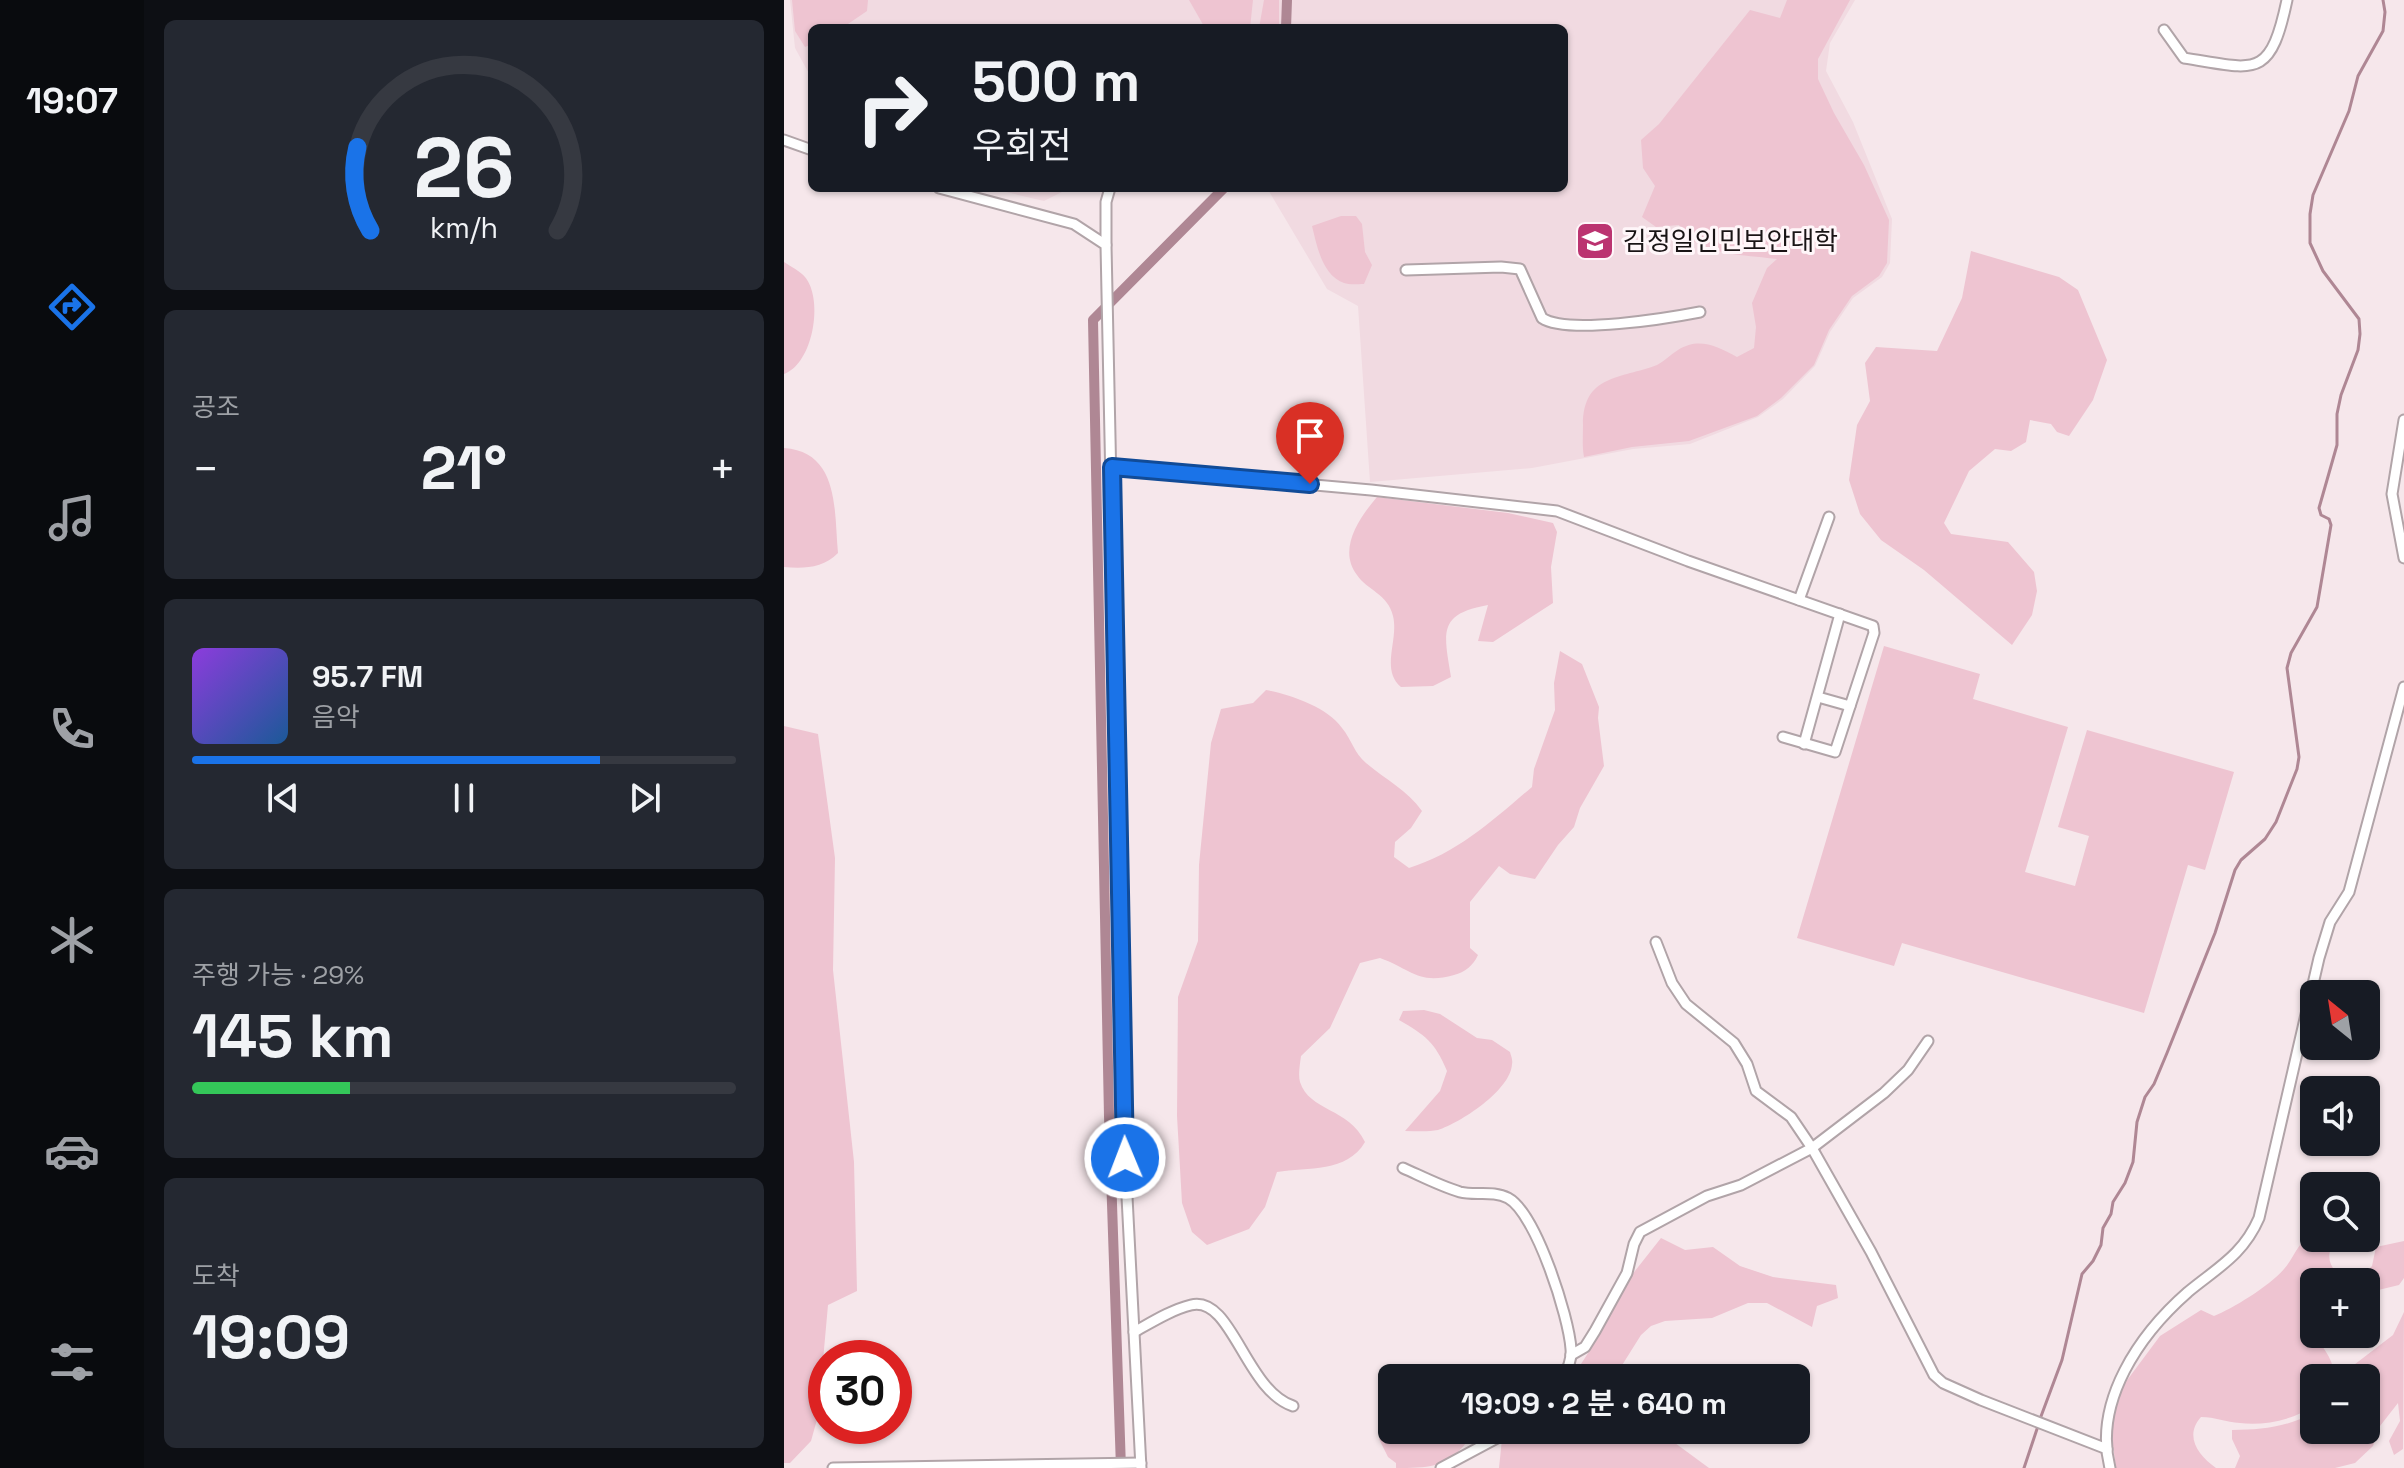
<!DOCTYPE html>
<html lang="ko">
<meta charset="utf-8">
<style>
:root{--surface:#171b24;--page:#242831;--text:#f1f3f6;--muted:#9ea1a6;--line:#363941;--accent:#1a73e8}
body{margin:0;font-family:"Space Grotesk","Noto Sans KR",sans-serif;background:var(--page);color:var(--text);height:100vh;display:flex;flex-direction:column;font-size:30px;white-space:nowrap}
*{box-sizing:border-box;margin:0}
p{font-size:26px;color:var(--muted)}
.icon{flex:none;width:44px;height:44px;fill:none;stroke:currentColor;stroke-width:2;stroke-linecap:round;stroke-linejoin:round}
.map{position:relative;flex:1;overflow:hidden}
.panel{display:flex;flex-direction:column;gap:20px;padding:20px;background:#0d0f14;width:640px}
.panel>*{flex:none}
.banner{position:absolute;left:24px;top:24px;width:760px;height:168px;border-radius:12px;box-shadow:0 2px 6px #0004;background:#171b24;color:var(--text);overflow:hidden}
.needle{width:52px;rotate:330deg}
.controls{position:absolute;left:1516px;top:980px;display:grid;gap:16px}
.controls a{display:grid;place-items:center;width:80px;height:80px;border-radius:12px;background:var(--surface);box-shadow:0 2px 6px #0004;font-size:40px}
.speed{position:absolute;left:24px;top:1340px;display:flex;gap:16px;font-size:40px;font-weight:700;text-align:center}
.speed>*{display:grid;place-content:center;width:104px;height:104px;border-radius:50%;background:var(--surface);box-shadow:0 2px 6px #0004;line-height:1}
.speed .limit{border:12px solid #d22;background:#fff;color:#111}
.pin{position:absolute;display:grid;place-items:center;width:68px;height:68px;color:#fff;margin:-82px -34px;border-radius:50% 50% 50% 0;rotate:-45deg;box-shadow:0 0 8px #0007}
.pin .icon{rotate:45deg}
.me{position:absolute;width:88px;margin:-44px;rotate:359deg;stroke-linejoin:round;filter:drop-shadow(0 0 6px #0008)}
.turn{display:flex;align-items:center;gap:28px;height:168px;padding:0 32px;font-size:36px}
.turn .icon{width:104px;height:104px;stroke-width:2.5}
.turn b{display:block;font-size:56px;line-height:68px}
.big{font-size:60px;font-weight:600;line-height:1.1}
.panel .tile{flex:1;display:flex;flex-direction:column;justify-content:center;gap:12px;min-width:0;padding:0 28px;border-radius:12px;background:var(--page)}
.panel .dial{align-items:center;gap:0}
.dial svg{height:208px;overflow:visible;fill:none;stroke:var(--line);stroke-width:7;stroke-linecap:round;text-anchor:middle}
.dial text{fill:var(--text);stroke:none}
.song{display:flex;align-items:center;gap:24px}
.cover{width:96px;height:96px;border-radius:12px;background:linear-gradient(135deg,hsl(270 70% 55%),hsl(210 70% 35%))}
.played{height:8px;border-radius:4px;background:linear-gradient(90deg,var(--accent) 75%,var(--line) 75%)}
.keys{display:flex;justify-content:space-around;direction:ltr}
.heat{display:flex;justify-content:space-between;align-items:center;font-size:44px;direction:ltr}
.charge{height:12px;border-radius:6px;background:linear-gradient(90deg,#34c759 29%,var(--line) 0)}
.trip{position:absolute;left:594px;top:1364px;width:432px;height:80px;border-radius:12px;background:var(--surface);box-shadow:0 2px 6px #0004;font-weight:600;line-height:80px;text-align:center}
main{display:flex;flex:1;min-height:0}
.tabs{display:flex;flex-direction:column;width:144px;justify-content:space-around;align-items:center;background:#090b0e;color:var(--muted)}
.tabs .icon{width:56px;height:56px}
.tabs .selected{color:var(--accent)}
.tabs b{font-size:36px;color:var(--text)}
.map>svg:first-child{display:block}
.built{fill:#f1dae1}
.green{fill:#eec4d1}
.lines{fill:none;stroke-linecap:round;stroke-linejoin:round}
.stream{stroke:#af8794;stroke-width:3}
.canal{stroke:#af8794;stroke-width:10}
.minor-casing{stroke:#b1a4a8;stroke-width:13}
.minor{stroke:#fff;stroke-width:9}
.route-casing{stroke:#114b97;stroke-width:20}
.route{stroke:#1a73e8;stroke-width:14}
.labels{text-anchor:middle;stroke-width:6;stroke-linejoin:round;paint-order:stroke}
.poi-label{font-size:26px;fill:#191415;stroke:#fff6f9;text-anchor:start}
</style>
<main>
<nav class="tabs">
<b>19:07</b>
<svg class="icon selected" aria-label="directions" viewBox="0 0 24 24"><path d="M12 3l9 9-9 9-9-9zM9 14v-3h6M13 9l2 2-2 2"/></svg>
<svg class="icon" aria-label="music" viewBox="0 0 24 24"><path d="M9 18V5l10-2v13"/><circle cx="6" cy="18" r="3"/><circle cx="16" cy="16" r="3"/></svg>
<svg class="icon" aria-label="phone" viewBox="0 0 24 24"><path d="M5 4h4l2 5-3 2q2 4 5 5l2-3 5 2v4C11 20 4 13 5 4z"/></svg>
<svg class="icon" aria-label="climate" viewBox="0 0 24 24"><path d="M12 3v18M4 7l16 10M4 17L20 7"/></svg>
<svg class="icon" aria-label="car" viewBox="0 0 24 24"><path d="M5 17H2v-5l4-1 3-4h7l3 4 3 1v5h-3M9 17h6M6 11h13"/><circle cx="7" cy="17" r="2"/><circle cx="17" cy="17" r="2"/></svg>
<svg class="icon" aria-label="filters" viewBox="0 0 24 24"><path d="M4 7h16M4 17h16"/><circle cx="9" cy="7" r="2"/><circle cx="15" cy="17" r="2"/></svg>
</nav>
<section class="panel">
<div class="tile dial"><svg viewBox="0 0 100 80">
<path d="M14 69A42 42 0 1 1 86 69"/>
<path d="M14 69A42 42 0 0 1 9 37" stroke="#1a73e8"/>
<text x="50" y="56" font-size="32" font-weight="700">26</text>
<text x="50" y="72" font-size="11">km/h</text>
</svg></div>
<div class="tile"><p>공조</p>
<div class="heat"><a>−</a><b class="big">21°</b><a>+</a></div>
</div>
<div class="tile">
<div class="song"><i class="cover"></i><div><b>95.7 FM</b><p>음악</p></div></div>
<div class="played"></div>
<div class="keys"><svg class="icon" aria-label="previous" viewBox="0 0 24 24"><path d="M18 5L8 12l10 7zM5 5v14"/></svg><svg class="icon" aria-label="pause" viewBox="0 0 24 24"><path d="M8 5v14M16 5v14"/></svg><svg class="icon" aria-label="next" viewBox="0 0 24 24"><path d="M6 5l10 7-10 7zM19 5v14"/></svg></div>
</div>
<div class="tile"><p>주행 가능 · 29%</p><b class="big">145 km</b><div class="charge"></div></div>
<div class="tile"><p>도착</p><b class="big">19:09</b></div>
</section>
<div class="map">
<svg width="1620" height="1468" viewBox="0 0 1620 1468">
<rect width="100%" height="100%" fill="#f6e7eb"/>
<g class="built">
<polygon points="6,0 1071,0 1046,43 1042,71 1069,122 1108,219 1106,263 1098,277 1069,298 1046,332 1031,366 999,399 974,417 906,444 849,449 748,468 586,482 574,306 543,289 483,188 780,188 780,28 28,28 28,79 11,48"/>
<polygon points="205,188 286,188 260,201"/>
</g>
<g class="green">
<polygon points="8,0 84,0 83,11 58,28 28,28 28,44 21,47 11,31"/>
<polygon points="405,0 469,0 466,28 421,28"/>
<polygon points="480,0 495,0 495,28 475,28"/>
<path d="M1003,0H1066L1034,59V79L1050,113L1080,165L1105,220L1103,263L1095,276L1068,296L1045,330L1030,365L997,398L973,416L905,441L848,447L800,457C798,446 799,436 799,425C799,374 837,379 873,365C881,361 887,354 894,350C915,337 932,346 953,357L970,348L972,327L968,303L983,268L993,259C964,255 910,256 895,225L872,227L858,217L871,186L859,168L857,140L875,124L966,10L996,18Z"/>
<path d="M557,216H572L578,224L581,252L588,265L580,284C574,284 565,285 560,283C538,275 533,246 528,226Z"/>
<polygon points="1187,251 1275,277 1294,290 1323,360 1309,400 1285,436 1273,432 1267,424 1246,420 1242,442 1227,451 1211,449 1185,471 1160,523 1167,534 1224,542 1250,572 1253,591 1248,615 1228,645 1140,570 1097,540 1076,514 1065,480 1073,425 1086,401 1081,363 1092,347 1153,351 1178,298"/>
<path d="M0,262C6,266 16,271 21,277C40,300 29,364 0,374Z"/>
<path d="M0,448C56,452 50,512 54,553C39,568 20,569 0,567Z"/>
<path d="M593,497L724,513L769,523L773,532L767,567L769,603L709,642L694,641L704,605C653,614 660,633 667,677L649,686L617,687C596,669 615,640 609,616C604,594 583,590 573,575C553,549 576,517 593,497Z"/>
<polygon points="1100,646 1196,674 1189,699 1284,727 1241,872 1291,886 1305,836 1274,827 1303,730 1450,772 1421,870 1404,865 1360,1013 1118,943 1110,966 1013,938"/>
<path d="M776,651L798,664L815,707L814,718L820,766L796,808L790,827L774,845L751,879L726,874L715,866L686,902V948L694,955C689,966 681,972 670,975C634,985 627,969 596,958L576,963L546,1028L517,1056C516,1064 514,1075 516,1082C525,1111 565,1108 581,1142C563,1173 524,1167 493,1172L481,1207L465,1229L423,1245L408,1232L398,1203L393,1116L394,997L414,941L415,865L427,743L437,709L469,703L482,690C507,695 543,707 558,728C568,740 570,753 582,763C602,780 623,790 638,811L627,828L611,842L610,857L625,868C674,853 709,820 748,787L750,769L771,710L770,683Z"/>
<polygon points="0,726 34,734 51,858 49,970 70,1162 73,1291 44,1305 34,1416 27,1441 6,1463 0,1463"/>
<path d="M640,1010L656,1014L693,1038L708,1040L726,1052C727,1056 729,1060 728,1064C727,1090 676,1123 654,1130C644,1132 632,1131 621,1131L656,1091L663,1071C651,1042 641,1035 615,1020L619,1011Z"/>
<path d="M1529,1235L1530,1238H1552C1540,1258 1545,1265 1560,1282H1530V1305L1522,1324C1531,1339 1555,1361 1548,1378H1530V1405C1511,1420 1479,1426 1456,1423C1442,1422 1431,1417 1417,1417C1400,1436 1414,1455 1432,1468H1332L1327,1431L1330,1408L1341,1383L1376,1336L1417,1310L1430,1316C1448,1309 1487,1285 1500,1269C1511,1257 1513,1242 1529,1235Z"/>
<polygon points="877,1238 901,1250 929,1247 956,1266 989,1277 1052,1285 1054,1298 1033,1306 1028,1327 983,1303 964,1303 928,1318 881,1321 867,1326 857,1335 830,1378 788,1378 815,1336 832,1295"/>
<polygon points="1620,1241 1620,1278 1615,1285 1582,1293 1582,1282 1572,1282 1588,1266 1592,1247"/>
<path d="M1620,1312L1619,1449L1610,1455L1605,1441L1616,1421L1614,1403L1596,1426L1589,1446L1571,1463L1551,1468H1451L1456,1456L1448,1439V1430C1478,1430 1502,1427 1530,1413V1430H1582V1378H1559L1562,1371L1609,1335Z"/>
<path d="M608,1427V1430H680L682,1443C662,1468 643,1468 612,1468V1463L604,1457L595,1439Z"/>
<polygon points="734,1430 866,1430 891,1443 925,1468 715,1468 718,1439"/>
</g>
<g class="lines">
<g class="stream">
<polyline points="1256,1419 1278,1360 1298,1274 1309,1261 1317,1245 1319,1228 1327,1214 1329,1202 1341,1183 1349,1162 1353,1122 1361,1097 1370,1084 1383,1053 1431,933 1451,870 1457,860 1481,839 1492,822 1513,769 1515,757 1503,668 1507,653 1533,607 1547,525 1545,519 1537,515 1535,508 1553,445 1553,414 1557,395 1574,350 1576,334 1575,319 1539,271 1526,243 1526,214 1529,195 1565,111 1574,76 1599,31 1601,12 1599,0"/>
<polyline points="1240,1468 1254,1426"/>
</g>
<g class="canal">
<polyline points="502,28 503,0"/>
<polyline points="337,1468 325,1116 309,320 440,188"/>
</g>
<defs>
<g id="minor">
<path d="M1380,30L1400,58C1471,69 1486,81 1503,0"/>
<polyline points="0,140 28,150"/>
<polyline points="155,188 290,224 322,245 341,1158 357,1468"/>
<polyline points="322,245 322,202 326,188"/>
<path d="M622,270L717,267L736,269L758,318C783,335 885,318 916,312"/>
<polyline points="1620,420 1608,494 1620,558"/>
<polyline points="328,467 587,490 773,511 904,561 1089,626 1090,633 1051,752 999,737"/>
<polyline points="1015,600 1045,517"/>
<polyline points="1034,697 1066,706"/>
<polyline points="1020,744 1056,614"/>
<polyline points="872,942 888,983 902,1004 950,1043 963,1064 972,1091 1007,1117 1028,1148 1087,1252 1150,1375 1159,1383 1197,1400 1323,1449"/>
<path d="M619,1168C637,1176 656,1186 676,1192C691,1196 709,1190 724,1198C752,1213 785,1317 787,1349C788,1360 784,1369 779,1378"/>
<path d="M350,1332C368,1322 387,1310 407,1305C448,1295 461,1390 509,1406"/>
<polyline points="787,1355 801,1347 811,1331 843,1273 850,1244 856,1232 923,1196 957,1185 1028,1148 1100,1093 1124,1070 1144,1041"/>
<polyline points="49,1468 357,1463"/>
<polyline points="657,1468 728,1430"/>
<path d="M1326,1468C1309,1401 1356,1334 1404,1292C1433,1268 1459,1255 1475,1218L1535,958L1546,922L1565,892L1620,687"/>
</g>
</defs>
<use href="#minor" class="minor-casing"/>
<use href="#minor" class="minor"/>
</g>
<g class="lines">
<defs>
<polyline id="route" points="341,1158 328,467 526,484"/>
</defs>
<use href="#route" class="route-casing"/>
<use href="#route" class="route"/>
</g>
<defs>
<symbol id="university-square" viewBox="-11 -11 22 22"><rect x="-9" y="-9" width="18" height="18" rx="4" fill="#bb3370" stroke="#fff6f9"/><path d="M0-5L7-2L0 1L-7-2ZM-4 1L0 2.5L4 1V4Q0 6-4 4Z" fill="#fff"/></symbol>
</defs>
<g fill-rule="evenodd">
<use href="#university-square" x="789" y="219" width="44" height="44"/>
</g>
<g class="labels">
<g class="poi-label">
<text x="839" y="250">김정일인민보안대학</text>
</g>
</g>
</svg>
<div class="controls">
<a><svg class="needle" viewBox="-14 -14 28 28"><path d="M0-13l5 13h-10z" fill="#e53935"/><path d="M0 13l5-13h-10z" fill="#9ea1a6"/></svg></a>
<a><svg class="icon" aria-label="sound" viewBox="0 0 24 24"><path d="M4 9h4l5-4v14l-5-4H4zM17 9q2 3 0 6"/></svg></a>
<a><svg class="icon" aria-label="search" viewBox="0 0 24 24"><circle cx="10" cy="10" r="6"/><path d="M15 15l6 6"/></svg></a>
<a>+</a>
<a>−</a>
</div>
<div class="speed"><div class="limit">30</div></div>
<div class="pin" style="left:526px;top:484px;background:#d93025"><svg class="icon" aria-label="arrive" viewBox="0 0 24 24"><path d="M6 21V4h12l-3 4 3 4H6"/></svg></div>
<svg class="me" style="left:341px;top:1158px" viewBox="-20 -20 40 40"><circle r="17" fill="#1a73e8" stroke="#fff" stroke-width="3"/><path d="M0-11L8 9 0 5-8 9z" fill="#fff"/></svg>
<div class="trip">19:09 · 2 분 · 640 m</div>
<div class="banner">
<div class="turn"><svg class="icon" aria-label="right" viewBox="0 0 24 24"><path d="M7 20v-9h11M14 6l5 5-5 5"/></svg><div><b>500 m</b>우회전</div></div>
</div>
</div>
</main>
